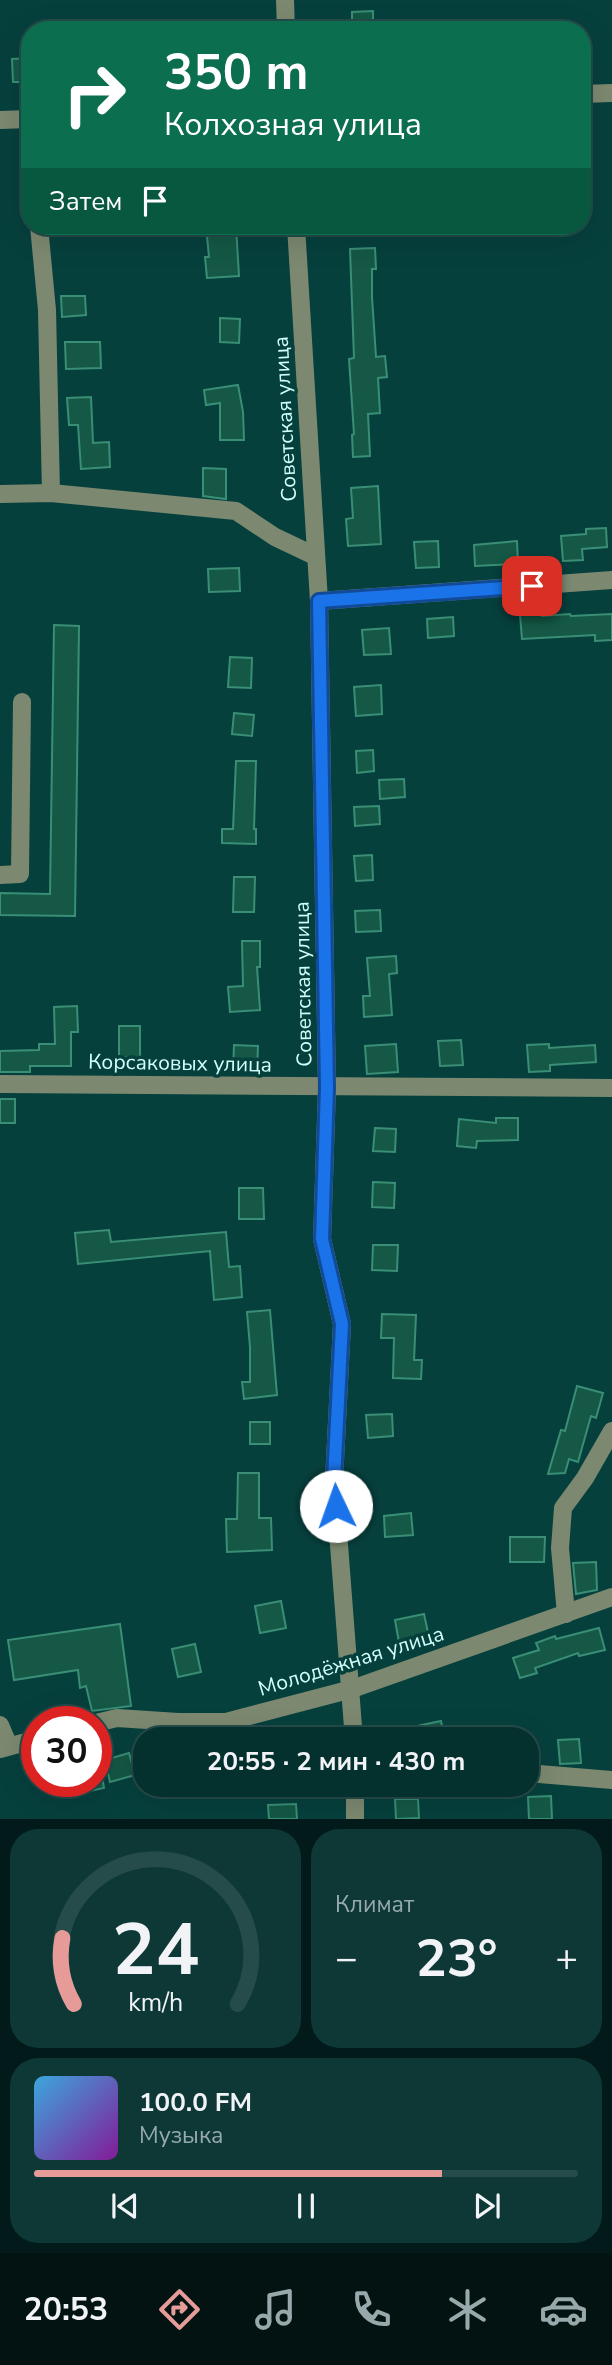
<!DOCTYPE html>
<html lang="ru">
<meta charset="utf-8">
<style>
:root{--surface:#04302e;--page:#0d3836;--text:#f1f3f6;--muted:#97a9aa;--line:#254b4a;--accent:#e69b98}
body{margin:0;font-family:"Nunito Sans",sans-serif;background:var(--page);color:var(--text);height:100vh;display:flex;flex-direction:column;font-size:26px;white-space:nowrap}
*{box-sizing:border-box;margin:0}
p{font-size:23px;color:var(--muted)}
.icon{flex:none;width:38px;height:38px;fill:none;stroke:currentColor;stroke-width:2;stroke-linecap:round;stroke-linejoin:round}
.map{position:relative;height:1819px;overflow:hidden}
.sheet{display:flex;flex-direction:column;gap:10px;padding:10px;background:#021a19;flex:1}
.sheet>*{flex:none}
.guide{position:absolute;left:21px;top:21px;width:570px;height:214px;border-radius:28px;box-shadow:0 7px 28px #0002,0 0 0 2px var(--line);background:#0b6e4f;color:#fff;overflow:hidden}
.speed{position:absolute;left:21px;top:1706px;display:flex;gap:14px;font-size:35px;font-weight:700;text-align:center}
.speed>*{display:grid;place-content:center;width:91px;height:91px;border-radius:50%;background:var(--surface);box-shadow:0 7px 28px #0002,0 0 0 2px var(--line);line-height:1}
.speed .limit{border:10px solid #d22;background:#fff;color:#111}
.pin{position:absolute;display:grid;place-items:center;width:60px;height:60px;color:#fff;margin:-30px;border-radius:14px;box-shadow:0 4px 10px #0006}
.me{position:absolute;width:77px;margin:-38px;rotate:357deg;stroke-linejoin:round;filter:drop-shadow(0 0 5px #0008)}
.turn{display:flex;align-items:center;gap:24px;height:147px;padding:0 28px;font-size:32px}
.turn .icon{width:91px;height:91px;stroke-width:2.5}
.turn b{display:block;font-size:49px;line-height:60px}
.then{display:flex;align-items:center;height:66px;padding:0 28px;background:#0003;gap:14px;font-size:26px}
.big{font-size:52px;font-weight:700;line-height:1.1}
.sheet .card{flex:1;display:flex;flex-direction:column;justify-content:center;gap:10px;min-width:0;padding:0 24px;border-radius:28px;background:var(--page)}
.sheet .dial{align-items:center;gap:0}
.dial svg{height:182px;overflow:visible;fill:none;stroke:var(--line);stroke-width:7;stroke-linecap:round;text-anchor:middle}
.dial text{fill:var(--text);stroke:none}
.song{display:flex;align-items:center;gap:21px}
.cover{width:84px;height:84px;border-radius:10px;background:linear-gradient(135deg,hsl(200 70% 55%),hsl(290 70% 35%))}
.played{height:7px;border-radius:4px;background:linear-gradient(90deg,var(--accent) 75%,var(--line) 75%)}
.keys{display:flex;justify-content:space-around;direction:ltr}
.heat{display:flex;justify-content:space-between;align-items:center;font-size:38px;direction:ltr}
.sheet .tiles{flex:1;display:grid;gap:10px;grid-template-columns:1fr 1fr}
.card:last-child{grid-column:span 2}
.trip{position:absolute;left:133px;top:1727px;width:406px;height:70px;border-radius:28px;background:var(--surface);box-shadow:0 7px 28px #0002,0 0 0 2px var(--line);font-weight:700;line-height:70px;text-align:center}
.menu{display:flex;height:112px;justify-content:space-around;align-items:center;background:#021312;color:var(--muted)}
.menu .icon{width:49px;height:49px}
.menu .on{color:var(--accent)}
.menu b{font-size:32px;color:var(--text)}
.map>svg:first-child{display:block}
.building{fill:#145845;stroke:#398e75;stroke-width:2}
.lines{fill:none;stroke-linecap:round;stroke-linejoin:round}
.minor{stroke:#7c8970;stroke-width:18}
.route-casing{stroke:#114b97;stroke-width:18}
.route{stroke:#1a73e8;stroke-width:12}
.labels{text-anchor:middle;stroke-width:7;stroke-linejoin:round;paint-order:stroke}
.street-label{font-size:21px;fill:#d2fffb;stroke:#06403d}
</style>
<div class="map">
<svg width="612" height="1819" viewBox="0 0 612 1819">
<rect width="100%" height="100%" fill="#06403d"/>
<g class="building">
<polygon points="373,11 373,30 352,30 352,12"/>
<polygon points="30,58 30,82 13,82 12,59"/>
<polygon points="206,226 236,226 239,276 207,278 205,257 209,257"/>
<polygon points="375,248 376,269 372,269 372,297 376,357 385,356 387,377 378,378 380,413 368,414 370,456 353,457 352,435 354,434 349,359 354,358 350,249"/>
<polygon points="61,296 85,296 86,315 62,317"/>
<polygon points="220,318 240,319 239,343 220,342"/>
<polygon points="65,342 100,342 101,368 66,369"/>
<polygon points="238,385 243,412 244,440 220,440 220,403 206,405 204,390"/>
<polygon points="91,397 93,443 109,442 110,467 81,469 78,425 69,425 67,398"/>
<polygon points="203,468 226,469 226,499 203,496"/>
<polygon points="378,486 381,544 348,546 346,519 353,518 351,488"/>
<polygon points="606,528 607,547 582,549 583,560 563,561 561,536 586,534 586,529"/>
<polygon points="438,541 439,567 416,568 414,542"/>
<polygon points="517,541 518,564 475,566 474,545"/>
<polygon points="239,568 240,591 209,592 208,569"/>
<polygon points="542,613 542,616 570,614 571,616 612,614 612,640 595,641 595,635 522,639 520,615"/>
<polygon points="453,617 454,636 428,638 427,619"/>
<polygon points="54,625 79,626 75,916 0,915 0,893 50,894"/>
<polygon points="389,628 391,654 364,655 362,630"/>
<polygon points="230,657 252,658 251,688 228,687"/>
<polygon points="381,685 382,714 356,716 354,687"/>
<polygon points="234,713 254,715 252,736 232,734"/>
<polygon points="373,750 374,771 357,773 356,751"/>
<polygon points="236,761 256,761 254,829 256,829 256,844 222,843 222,829 233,829"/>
<polygon points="404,779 405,797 380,799 379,780"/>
<polygon points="379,806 380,824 355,826 354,807"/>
<polygon points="372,855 373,880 356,881 354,856"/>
<polygon points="234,877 255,877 254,912 233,912"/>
<polygon points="380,910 381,931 356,932 355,911"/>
<polygon points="242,941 260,941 260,967 257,967 260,1010 230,1012 228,987 243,986"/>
<polygon points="396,956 397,973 389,974 392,1015 364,1017 363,996 370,996 367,958"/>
<polygon points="77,1006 78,1032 71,1032 71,1066 30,1066 30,1072 0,1072 0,1051 39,1050 39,1044 55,1044 54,1007"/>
<polygon points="119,1026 140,1026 140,1058 119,1057"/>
<polygon points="461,1040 463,1065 440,1066 438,1041"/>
<polygon points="396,1044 398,1072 367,1074 365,1046"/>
<polygon points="549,1044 549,1048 595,1045 596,1062 550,1065 550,1071 529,1072 527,1045"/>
<polygon points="234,1045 258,1046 257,1071 233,1070"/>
<rect x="0" y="1099" width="15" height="24"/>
<polygon points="496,1118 518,1118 518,1140 477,1141 476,1148 457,1146 459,1119 496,1123"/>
<polygon points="375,1128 396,1129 395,1152 373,1151"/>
<polygon points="373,1182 395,1183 394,1208 372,1207"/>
<polygon points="239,1188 263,1188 264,1219 239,1219"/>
<polygon points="109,1230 111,1242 226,1232 229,1267 240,1266 242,1297 214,1300 210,1251 78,1264 75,1233"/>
<polygon points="373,1245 398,1245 397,1271 372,1270"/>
<polygon points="270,1310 277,1395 244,1399 242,1382 250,1382 250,1347 247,1312"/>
<polygon points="382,1314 416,1315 414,1360 422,1360 421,1379 393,1378 394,1338 381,1338"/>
<polygon points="577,1386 603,1393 596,1418 591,1416 578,1462 569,1459 565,1473 548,1474 561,1430 565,1431"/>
<polygon points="392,1414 393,1436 368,1438 366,1415"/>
<rect x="250" y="1422" width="20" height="22"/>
<polygon points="238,1473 259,1473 259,1518 271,1518 272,1550 227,1552 226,1519 237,1519"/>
<polygon points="411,1513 413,1535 385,1537 384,1516"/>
<polygon points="510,1537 545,1537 544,1562 510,1562"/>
<polygon points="596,1562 597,1590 576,1594 573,1563"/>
<polygon points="281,1601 286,1628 260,1633 255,1606"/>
<polygon points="424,1614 430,1642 400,1648 395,1620"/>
<polygon points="120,1624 131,1706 92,1711 86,1686 80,1688 78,1670 14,1680 8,1640"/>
<polygon points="599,1628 605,1650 579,1656 578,1653 535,1668 537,1673 520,1678 513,1658 539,1650 536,1643 555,1636 556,1639"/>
<polygon points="195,1644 201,1672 178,1677 172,1649"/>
<polygon points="441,1721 445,1740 415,1740 412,1727"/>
<polygon points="579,1739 581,1763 560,1764 558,1740"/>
<polygon points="129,1753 135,1775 110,1782 105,1760"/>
<polygon points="63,1782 103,1782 104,1788 65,1796"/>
<polygon points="551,1796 552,1819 529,1819 528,1797"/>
<polygon points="395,1799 418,1799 419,1818 396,1819"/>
<polygon points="296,1804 297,1819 269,1819 268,1805"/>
</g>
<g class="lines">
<g class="minor">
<polyline points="285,0 286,30"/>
<polyline points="583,94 612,93"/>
<polyline points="0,120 30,119"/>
<polyline points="39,226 47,310 51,493"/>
<polyline points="296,226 319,601 327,1088 322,1239 342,1324 334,1480 354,1740"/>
<polyline points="0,494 51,493 236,511 275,537 315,556"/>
<polyline points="319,601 612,580"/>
<polyline points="0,875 20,874 22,702"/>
<polyline points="0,1084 612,1088"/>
<polyline points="566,1614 560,1548 563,1508 585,1478 612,1431"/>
<polyline points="96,1723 117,1718 178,1722 226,1722 352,1689 612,1597"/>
<polyline points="0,1725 9,1746"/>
<polyline points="0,1749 37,1739"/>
<polyline points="527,1773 612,1780"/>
<polyline points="355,1785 355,1819"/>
</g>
</g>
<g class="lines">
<defs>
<polyline id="route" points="336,1506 334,1480 342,1324 322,1239 327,1088 319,601 532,586"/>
</defs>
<use href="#route" class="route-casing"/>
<use href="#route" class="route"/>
</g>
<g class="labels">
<g class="street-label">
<text transform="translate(285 419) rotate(-93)" y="7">Советская улица</text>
<text transform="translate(303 984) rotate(-91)" y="7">Советская улица</text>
<text transform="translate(180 1063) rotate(1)" y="7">Корсаковых улица</text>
<text transform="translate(351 1661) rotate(-17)" y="7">Молодёжная улица</text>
</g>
</g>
</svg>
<div class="speed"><div class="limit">30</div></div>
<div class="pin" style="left:532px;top:586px;background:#d93025"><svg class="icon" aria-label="arrive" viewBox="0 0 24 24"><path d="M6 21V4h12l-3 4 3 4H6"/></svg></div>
<svg class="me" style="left:336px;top:1506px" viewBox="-20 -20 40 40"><circle r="19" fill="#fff"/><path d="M0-13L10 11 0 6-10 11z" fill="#1a73e8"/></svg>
<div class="trip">20:55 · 2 мин · 430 m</div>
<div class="guide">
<div class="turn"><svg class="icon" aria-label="right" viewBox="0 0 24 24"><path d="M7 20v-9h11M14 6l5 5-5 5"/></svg><div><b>350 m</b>Колхозная улица</div></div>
<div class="then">Затем<svg class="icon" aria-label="arrive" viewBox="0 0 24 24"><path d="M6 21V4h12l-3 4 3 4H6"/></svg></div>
</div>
</div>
<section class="sheet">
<div class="tiles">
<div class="card dial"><svg viewBox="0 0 100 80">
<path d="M14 69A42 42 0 1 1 86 69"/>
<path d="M14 69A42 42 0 0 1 9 40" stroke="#e69b98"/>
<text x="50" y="56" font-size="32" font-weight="700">24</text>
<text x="50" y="72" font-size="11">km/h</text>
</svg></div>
<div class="card"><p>Климат</p>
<div class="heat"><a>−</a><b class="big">23°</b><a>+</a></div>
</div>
<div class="card">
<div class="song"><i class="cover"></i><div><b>100.0 FM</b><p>Музыка</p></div></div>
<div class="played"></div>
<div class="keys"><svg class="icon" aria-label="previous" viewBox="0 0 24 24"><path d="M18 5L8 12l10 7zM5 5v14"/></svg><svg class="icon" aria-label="pause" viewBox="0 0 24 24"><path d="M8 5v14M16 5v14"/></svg><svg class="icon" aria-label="next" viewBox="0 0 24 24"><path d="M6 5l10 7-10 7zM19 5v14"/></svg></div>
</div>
</div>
</section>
<nav class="menu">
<b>20:53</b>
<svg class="icon on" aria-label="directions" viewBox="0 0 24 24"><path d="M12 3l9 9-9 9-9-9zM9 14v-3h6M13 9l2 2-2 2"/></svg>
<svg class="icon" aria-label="music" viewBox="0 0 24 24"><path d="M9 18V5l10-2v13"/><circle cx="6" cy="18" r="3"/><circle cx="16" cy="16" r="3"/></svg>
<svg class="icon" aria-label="phone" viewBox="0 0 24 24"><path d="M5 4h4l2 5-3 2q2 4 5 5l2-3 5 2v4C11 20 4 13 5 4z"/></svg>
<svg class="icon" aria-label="climate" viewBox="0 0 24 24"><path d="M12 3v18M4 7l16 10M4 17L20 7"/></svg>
<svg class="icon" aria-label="car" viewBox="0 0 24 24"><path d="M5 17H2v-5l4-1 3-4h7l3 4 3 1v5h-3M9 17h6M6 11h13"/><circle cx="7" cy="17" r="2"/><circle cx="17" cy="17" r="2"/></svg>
</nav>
